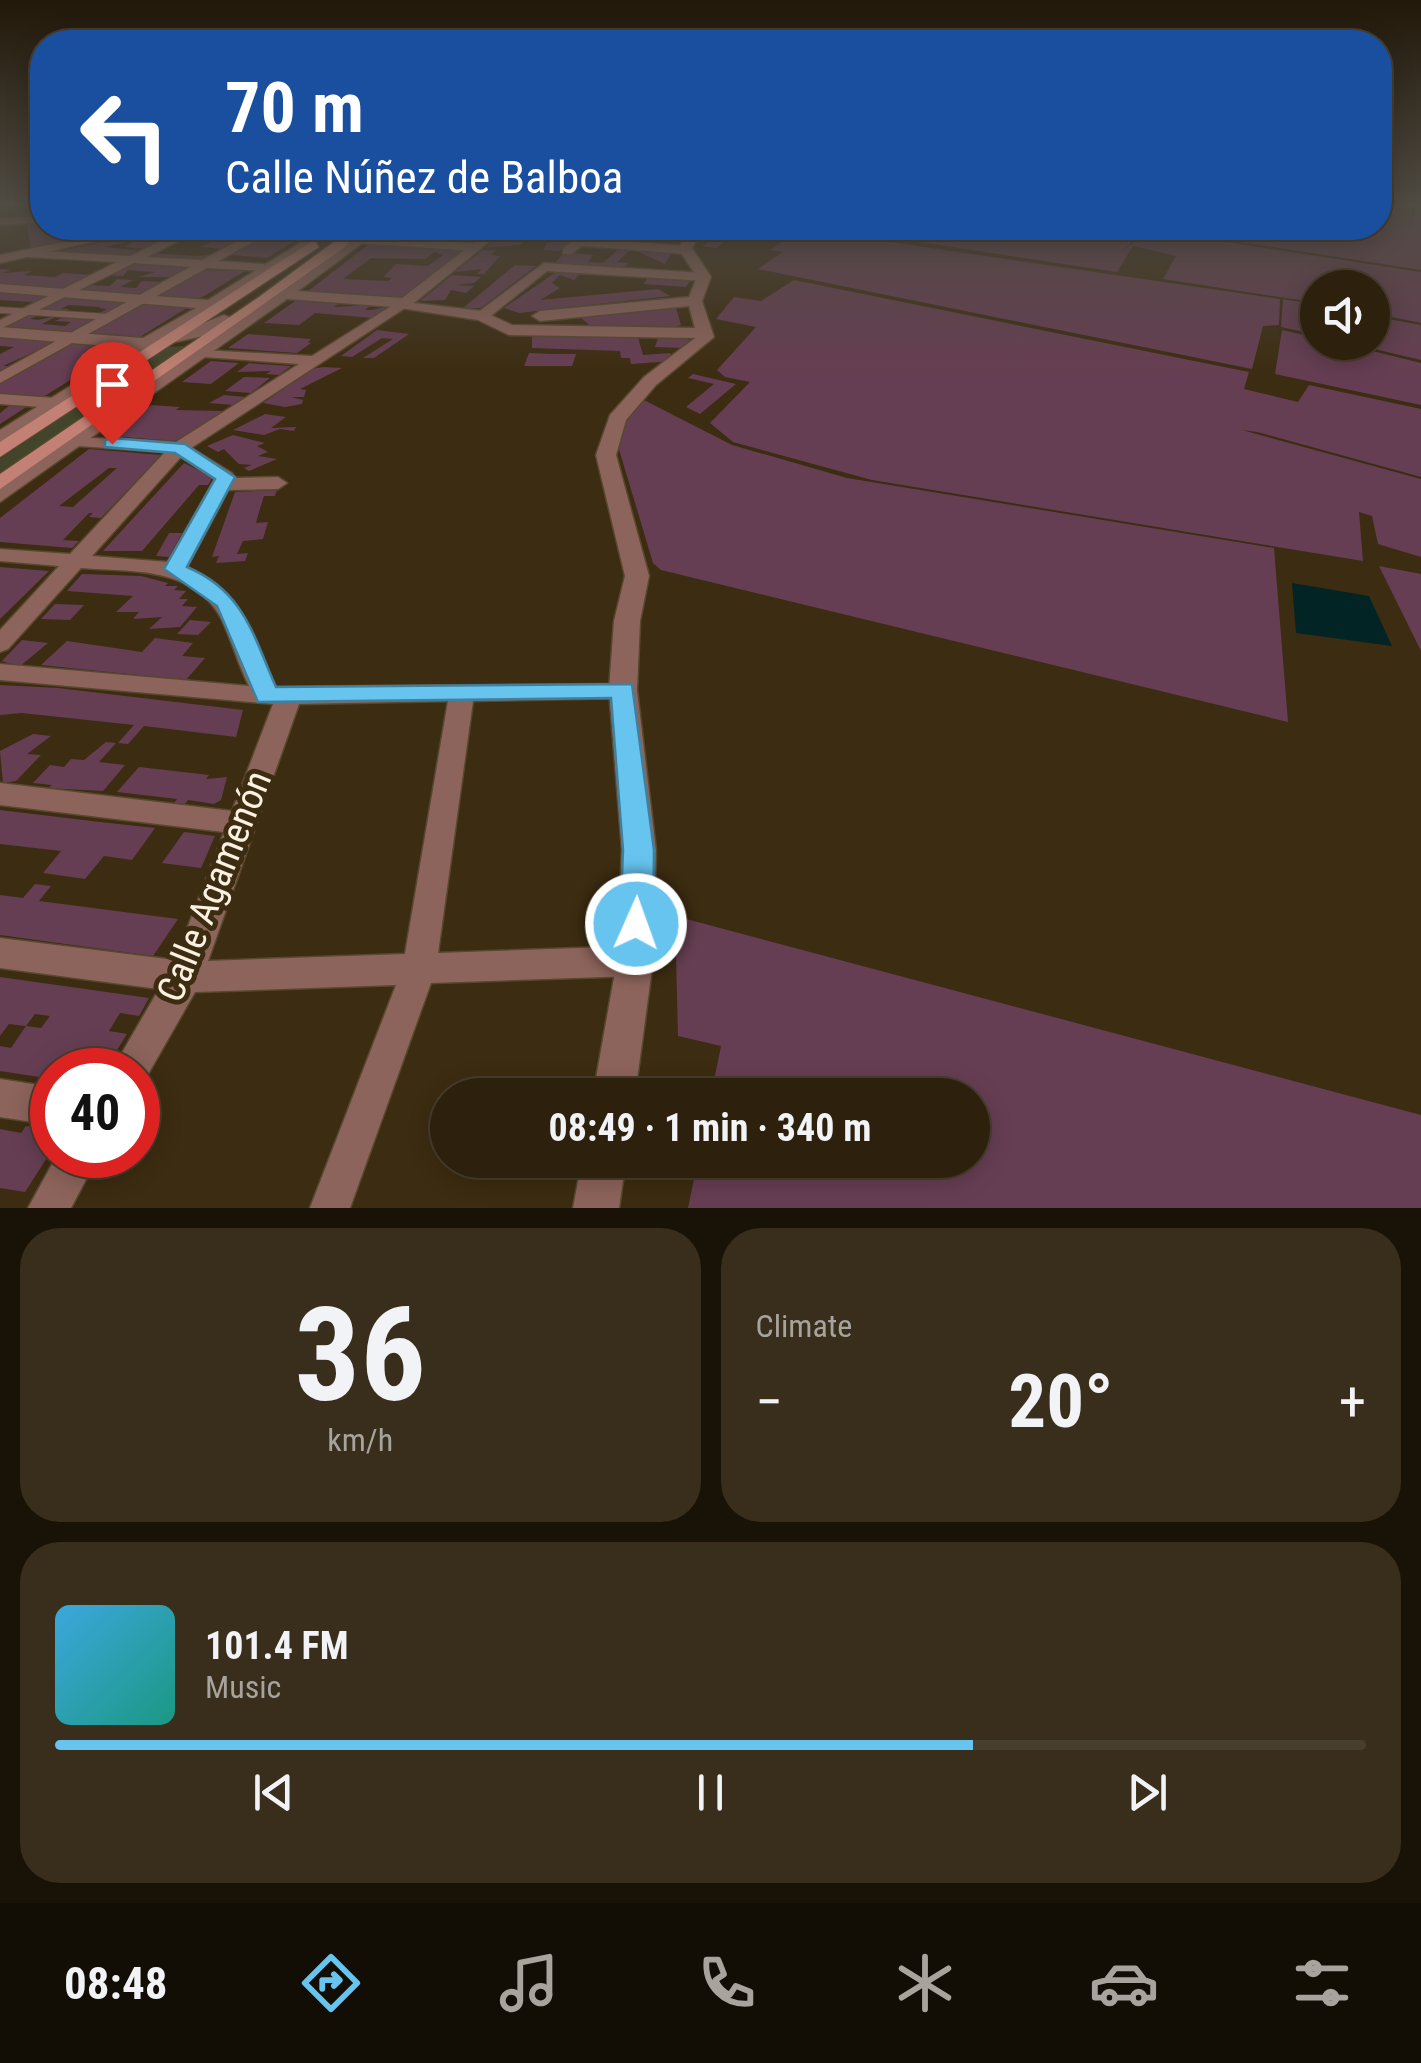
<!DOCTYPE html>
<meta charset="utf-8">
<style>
:root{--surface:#2d210d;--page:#392e1b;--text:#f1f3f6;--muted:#a7a39d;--line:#483e2e;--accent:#66c4ef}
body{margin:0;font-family:"Roboto Condensed",sans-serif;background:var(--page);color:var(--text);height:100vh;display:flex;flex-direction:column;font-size:38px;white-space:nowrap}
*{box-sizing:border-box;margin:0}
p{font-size:32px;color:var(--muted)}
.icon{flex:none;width:55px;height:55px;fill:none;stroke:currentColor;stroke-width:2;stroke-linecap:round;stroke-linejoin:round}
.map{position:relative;height:1208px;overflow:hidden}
.sheet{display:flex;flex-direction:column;gap:20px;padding:20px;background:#191207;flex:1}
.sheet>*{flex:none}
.guide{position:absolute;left:30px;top:30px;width:1362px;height:210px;border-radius:40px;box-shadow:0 5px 25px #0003,0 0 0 2px var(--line);background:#1a4fa0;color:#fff;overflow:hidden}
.fabs{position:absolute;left:1300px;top:270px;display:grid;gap:20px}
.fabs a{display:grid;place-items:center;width:90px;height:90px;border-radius:50%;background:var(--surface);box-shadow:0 5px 25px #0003,0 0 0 2px var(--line);font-size:50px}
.speed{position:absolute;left:30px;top:1048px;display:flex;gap:20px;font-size:50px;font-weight:700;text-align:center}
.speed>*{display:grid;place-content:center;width:130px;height:130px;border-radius:50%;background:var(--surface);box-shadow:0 5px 25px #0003,0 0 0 2px var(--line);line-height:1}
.speed .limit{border:15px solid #d22;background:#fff;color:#111}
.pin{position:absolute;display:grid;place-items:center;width:85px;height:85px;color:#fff;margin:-102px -42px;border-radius:50% 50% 50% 0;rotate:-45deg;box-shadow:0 0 10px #0007}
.pin .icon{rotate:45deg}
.me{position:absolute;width:110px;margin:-55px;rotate:2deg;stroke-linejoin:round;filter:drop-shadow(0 0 8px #0008)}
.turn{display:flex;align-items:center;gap:35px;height:210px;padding:0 30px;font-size:45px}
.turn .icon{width:130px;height:130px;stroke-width:2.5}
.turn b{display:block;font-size:70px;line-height:85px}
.big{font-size:75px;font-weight:700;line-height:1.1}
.sheet .widget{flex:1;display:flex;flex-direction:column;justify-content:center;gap:15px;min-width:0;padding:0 35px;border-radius:40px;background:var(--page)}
.sheet .dial{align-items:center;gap:0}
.dial b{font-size:130px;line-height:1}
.song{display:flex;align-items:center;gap:30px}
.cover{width:120px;height:120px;border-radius:15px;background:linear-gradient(135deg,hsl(200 70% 55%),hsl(170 70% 35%))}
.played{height:10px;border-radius:5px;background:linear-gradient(90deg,var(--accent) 70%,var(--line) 70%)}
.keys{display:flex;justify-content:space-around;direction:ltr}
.heat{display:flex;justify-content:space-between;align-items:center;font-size:55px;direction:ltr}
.sheet .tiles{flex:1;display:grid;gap:20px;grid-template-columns:1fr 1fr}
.widget:last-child{grid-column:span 2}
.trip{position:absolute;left:430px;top:1078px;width:560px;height:100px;border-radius:50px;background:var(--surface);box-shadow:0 5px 25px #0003,0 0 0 2px var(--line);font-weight:700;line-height:100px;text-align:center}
.menu{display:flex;height:160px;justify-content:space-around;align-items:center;background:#120d05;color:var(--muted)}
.menu .icon{width:70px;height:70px}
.menu .active{color:var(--accent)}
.menu b{font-size:45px;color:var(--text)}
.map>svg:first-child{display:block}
.green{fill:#43452a}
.water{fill:#022424}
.building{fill:#663e53;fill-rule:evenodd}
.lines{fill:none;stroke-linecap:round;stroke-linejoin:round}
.pedestrian-casing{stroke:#57482e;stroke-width:2}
.minor-casing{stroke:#57482e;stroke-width:3}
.tertiary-casing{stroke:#57482e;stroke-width:3}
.secondary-casing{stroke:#57482e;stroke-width:3}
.pedestrian{fill:#8d645b;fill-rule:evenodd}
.minor{fill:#8d645b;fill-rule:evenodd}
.tertiary{fill:#8d645b;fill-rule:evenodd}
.secondary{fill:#c28174;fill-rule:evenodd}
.route{fill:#66c4ef;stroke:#427f9b;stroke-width:2.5}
.labels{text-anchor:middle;stroke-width:10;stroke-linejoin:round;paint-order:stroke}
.near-street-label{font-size:38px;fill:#fbf1e1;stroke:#3c2c11}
</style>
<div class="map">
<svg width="1421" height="1208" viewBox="0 0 1421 1208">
<rect width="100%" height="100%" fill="#3c2c11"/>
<polygon class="green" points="183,346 184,348 0,473 0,459 167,347"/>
<polygon class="water" points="1292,583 1369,596 1392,646 1296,633"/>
<g class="building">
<polygon points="1380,204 1411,204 1412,227 1415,210 1421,211 1421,270 1196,235 1196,228 1380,228"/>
<polygon points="42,221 42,228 50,228 52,237 67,234 65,228 118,229 31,248 26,222"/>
<polygon points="288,228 325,228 303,235 277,234"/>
<polygon points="386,228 483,234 470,244 401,243 378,235"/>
<polygon points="509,228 533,229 513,237 528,237 520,245 485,248"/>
<polygon points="575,228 589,228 559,251 543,250 548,241"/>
<polygon points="608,228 638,228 681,231 650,236 601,233"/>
<polygon points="827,228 1134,228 1145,230 1122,251 1140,238 1161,241 1167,233 1421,272 1421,323 1372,313 1372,288 1318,288 1318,303 1163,279 1176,256 1133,246 1117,272"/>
<polygon points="712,229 736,230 717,248 703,246 718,236 709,236"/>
<polygon points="801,229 1280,299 1279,325 1263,326 1252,369 758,269 783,252 770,250"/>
<polygon points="139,234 175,235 165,241 149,240 145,242 161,242 148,249 125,247 135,241 131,241 104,247 145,251 133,257 56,252"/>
<polygon points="222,237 240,238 224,249 201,247"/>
<polygon points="259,240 293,242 267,258 230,255"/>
<path d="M369,244L458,249L462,252L403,298L307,292ZM435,252L443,255L428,266L396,264L383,277L392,278L388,281L343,279L371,258L425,259Z"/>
<polygon points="620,248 631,249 617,262 629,263 621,270 553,265 565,252 593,255 588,262 603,263"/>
<polygon points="632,249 672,253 665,264"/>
<polygon points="483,250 496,250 491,255 500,256 484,274 477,274 482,269 455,272"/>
<polygon points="151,253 196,256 215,254 201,262 141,258"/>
<polygon points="131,263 191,267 173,277 138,277 155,272 128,270 123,276 107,275"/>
<polygon points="515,265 536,266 481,308 463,308"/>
<polygon points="0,269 11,270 2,273 32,271 24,275 55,277 63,273 95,275 67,289 0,285"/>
<polygon points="202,270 245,271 199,299 156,296"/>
<polygon points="559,270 582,272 574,280 560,275 552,283 560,288 540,300 658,289 670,296 519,313 504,308"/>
<polygon points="452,275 481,277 474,283 456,285 474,286 466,293 451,290 445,300 420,301"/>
<polygon points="649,277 691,280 686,287 643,284"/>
<polygon points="117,279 133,280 120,287 136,288 142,281 164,282 140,295 76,291 88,285 110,286"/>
<polygon points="794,280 1249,372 1244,389 1298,402 1309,385 1421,409 1421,477 1257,432 1242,430 1421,479 1421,557 1378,544 1372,516 1359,512 1363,561 872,480 733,442 710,423 750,382 725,377 717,370 756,327 716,319 734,297 761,301"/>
<polygon points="0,292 53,296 28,305 33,302 0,300"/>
<polygon points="65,297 129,301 103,316 96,315 107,309 98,308 101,307 69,305 61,309 69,309 62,313 37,311"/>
<polygon points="298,299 340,303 334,307 371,305 365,310 371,310 391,306 373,318 315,313 299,325 264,323"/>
<polygon points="1283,299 1318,305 1318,335 1281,327"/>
<polygon points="145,302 190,306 135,340 86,336"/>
<polygon points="669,307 676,308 681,325 667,329 592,327 581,318"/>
<polygon points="30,314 39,315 30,319 38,320 57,316 42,324 65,326 71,322 55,321 64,317 97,319 69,334 0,329"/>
<polygon points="1372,316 1421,325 1421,360 1353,344 1372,342"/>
<polygon points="377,330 409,334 374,358 363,358 393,339 382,338 352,357 341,356"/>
<polygon points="1282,330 1318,338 1318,342 1336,342 1421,363 1421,405 1275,374"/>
<polygon points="248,334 311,339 308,342 311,343 297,353 228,348"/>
<polygon points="532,335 638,337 643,355 670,353 673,361 631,364 630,358 621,358 620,351 532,348"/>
<polygon points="0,337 56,342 3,366 10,366 0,372 0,354 14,347 0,346"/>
<polygon points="658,338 686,338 691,341 685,348 655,347"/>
<polygon points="73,343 124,347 43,397 0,395 0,383"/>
<polygon points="529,353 553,354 576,354 572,366 524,366"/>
<polygon points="211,361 239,363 211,384 182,382"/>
<polygon points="249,363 260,364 291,366 279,375 266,374 271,371 237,372"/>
<polygon points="323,367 342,368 300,389 306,390 304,397 291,397 303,400 302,404 285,407 263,403 312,369"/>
<polygon points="693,374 736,384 700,414 686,407 714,384 688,378"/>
<polygon points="244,377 247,377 270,378 251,393 225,391"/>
<polygon points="224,395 246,397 233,405 209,403"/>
<polygon points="644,400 732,445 847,478 1274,548 1288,722 661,570 653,563 618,446 622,424"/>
<polygon points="10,405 28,406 0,424 0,413"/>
<polygon points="151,405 180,407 176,410 224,411 177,441 108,436"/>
<polygon points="265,414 286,417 271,428 296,427 294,431 280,429 264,435 233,430"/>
<polygon points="233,435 265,443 257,446 268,452 258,456 277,459 249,471 244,468 252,465 239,464 224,449 218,452 207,446"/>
<path d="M89,449L161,455L101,518L89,517L93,513H89L63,540L79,541L72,548L0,542V518ZM109,468H117L73,507L59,506Z"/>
<polygon points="184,463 213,477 208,485 199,485 142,551 103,551"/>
<polygon points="277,490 275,496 264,496 259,512 256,523 268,522 263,539 243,541 237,554 248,553 245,561 216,563 219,556 212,557 235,492"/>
<polygon points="169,533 182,533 169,557 156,556"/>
<polygon points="1379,566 1421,574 1421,651"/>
<polygon points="0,567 49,571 0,619"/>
<polygon points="82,574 141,576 168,583 165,586 178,586 174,590 186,591 179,599 188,599 182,606 197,607 180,627 149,629 162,617 133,619 139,612 116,612 133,596 67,591"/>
<polygon points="55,604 84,605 70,620 41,619"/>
<polygon points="190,620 211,622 198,635 177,634"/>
<polygon points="155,638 193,643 182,656 205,658 186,680 41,665 67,641 142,652"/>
<polygon points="22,640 48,643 19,667 2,661"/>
<polygon points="0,685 58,688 243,710 236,737 144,726 128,744 118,743 134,725 22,713 0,715"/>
<polygon points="33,734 51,736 27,754 41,755 16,781 3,783 0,751"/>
<polygon points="106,742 116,743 99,762 125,765 103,791 48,788 52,785 33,783 50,765 64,767 71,759 84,760"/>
<polygon points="139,767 209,775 206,779 227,777 221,800 214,804 188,800 185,804 174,803 177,799 117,792"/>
<polygon points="0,810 100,822 155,828 132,860 104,856 85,879 43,873 61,851 0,844"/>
<polygon points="184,832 215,836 201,868 162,863"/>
<polygon points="35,884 51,886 39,901 178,919 153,956 0,935 0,895 23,898"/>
<polygon points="675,916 1421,1115 1421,1208 688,1208 698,1160 972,1160 972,1095 711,1095 721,1046 678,1036"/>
<polygon points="0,977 71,987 149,998 139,1016 120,1013 109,1031 127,1034 112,1058 93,1055 84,1070 52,1070 52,1079 0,1071 0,1046 11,1048 26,1026 41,1028 50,1016 35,1014 26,1026 9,1024 0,1036"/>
<polygon points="26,1126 44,1129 40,1136 52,1138 52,1150 25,1192 0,1188 0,1129 21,1133"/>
</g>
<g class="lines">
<defs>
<polygon id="pedestrian" points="0,307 109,314 114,317 109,320 0,313"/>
<g id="minor">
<polygon points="42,216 42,222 0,225 0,219"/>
<path d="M136,228L310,235L316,238L310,241L259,239L218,261L263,264L269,268L267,271L207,268L0,383V372L190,267L134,263L0,329V320L117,262L29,257L23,253L25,250L130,256L175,234L141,232ZM191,235L243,238L202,260L147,257Z"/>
<polygon points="432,228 494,228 502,231 496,234"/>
<polygon points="593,228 606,228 591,239 686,246 692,250 686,254 582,246 571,254 563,254 563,248"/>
<polygon points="661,228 699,228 702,230 696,233"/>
<polygon points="358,238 475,243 481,247 475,251 354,243"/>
<polygon points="544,263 704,273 710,277 704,281 547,271 487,319 477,319 477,313"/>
<path d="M396,303L408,306L191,448L232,473L234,478L278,477L287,483L278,489L228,490L187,567C244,596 247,635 275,687L632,684L636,690L632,696L623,698L473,701L438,953L635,946L647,951L652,961L647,971L635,976L431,983L350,1208H310L396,985L195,992L143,1083L138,1085V1070H112L159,989L0,968V938L175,960L224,832L0,805V783L232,811L273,704L0,680V664L249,686C238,665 232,641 222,620C194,566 133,572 81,568L8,649L0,652V630L59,566L0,561V549L70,554L165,452L78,446L72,445V437L176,442L299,364L190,356L185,355V349L312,356ZM181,457L215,479L168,562L92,556ZM448,701L405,954L208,961L299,704Z"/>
<polygon points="0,394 54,398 62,403 54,408 0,404"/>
<polygon points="0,1079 52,1087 52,1125 0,1117"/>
<polygon points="57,1155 99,1155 71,1208 28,1208"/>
</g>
<g id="tertiary">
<polygon points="131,228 152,228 0,263 0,255"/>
<polygon points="324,228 338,228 177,333 224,315 229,317 229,323 204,336 156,346 0,444 0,430 131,348 0,337 0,327 143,338 196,308 0,292 0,284 208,300"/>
<polygon points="352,228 372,228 373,235 298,291 402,298 493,228 506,228 414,303 482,311 512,325 695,328 689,306 540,321 532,316 540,311 689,297 697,277 678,248 692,228 704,228 692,248 711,277 702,301 714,337 656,385 626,420 616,455 649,576 640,621 637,690 656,850 653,961 635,1095 593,1095 617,961 622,850 609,690 614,621 625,576 596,455 610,415 644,377 695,338 509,335 478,320 394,307 287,299 0,502 0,486 361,234"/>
<polygon points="582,1160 626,1160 619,1208 573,1208"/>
</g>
<g id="secondary">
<polygon points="347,228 359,228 345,247 0,489 0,474 259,297 335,241"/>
<polygon points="314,240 319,247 0,457 0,442"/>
</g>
</defs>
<use href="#pedestrian" class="pedestrian-casing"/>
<use href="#minor" class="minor-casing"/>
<use href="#tertiary" class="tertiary-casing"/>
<use href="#secondary" class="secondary-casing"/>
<use href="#pedestrian" class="pedestrian"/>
<use href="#minor" class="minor"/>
<use href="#tertiary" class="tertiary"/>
<use href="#secondary" class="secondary"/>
</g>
<linearGradient id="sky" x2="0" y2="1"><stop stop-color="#211809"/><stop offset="0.55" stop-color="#504b43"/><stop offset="1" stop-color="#504b43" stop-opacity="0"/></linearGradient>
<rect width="1421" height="373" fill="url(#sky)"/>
<path class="route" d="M112,438L185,444L235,477L187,567C244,591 253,635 276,687L632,684L654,850L653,924L648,934L636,938L625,934L620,924L623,850L611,698L258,702L217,606L164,569L215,479L175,453L105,447V440Z"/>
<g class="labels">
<g class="near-street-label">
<text transform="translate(214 886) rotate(-68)" y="13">Calle Agamenón</text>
</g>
</g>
</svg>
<div class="fabs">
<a><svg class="icon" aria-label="sound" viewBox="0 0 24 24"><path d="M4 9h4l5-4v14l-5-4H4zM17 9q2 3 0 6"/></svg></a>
</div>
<div class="speed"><div class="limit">40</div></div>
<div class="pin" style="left:112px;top:444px;background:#d93025"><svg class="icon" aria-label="arrive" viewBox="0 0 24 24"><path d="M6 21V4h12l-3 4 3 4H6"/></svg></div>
<svg class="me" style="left:636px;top:924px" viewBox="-20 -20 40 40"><circle r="17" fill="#66c4ef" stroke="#fff" stroke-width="3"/><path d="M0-11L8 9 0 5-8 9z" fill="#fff"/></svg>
<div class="trip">08:49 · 1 min · 340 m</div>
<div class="guide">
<div class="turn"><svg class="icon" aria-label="left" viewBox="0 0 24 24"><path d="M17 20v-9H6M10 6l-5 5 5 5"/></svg><div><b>70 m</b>Calle Núñez de Balboa</div></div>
</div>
</div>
<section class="sheet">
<div class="tiles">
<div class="widget dial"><b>36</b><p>km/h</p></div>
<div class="widget"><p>Climate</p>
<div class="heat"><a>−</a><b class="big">20°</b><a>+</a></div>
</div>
<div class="widget">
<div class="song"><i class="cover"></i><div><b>101.4 FM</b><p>Music</p></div></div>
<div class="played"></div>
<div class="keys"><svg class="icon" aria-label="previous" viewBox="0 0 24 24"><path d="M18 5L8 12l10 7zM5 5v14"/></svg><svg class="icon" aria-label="pause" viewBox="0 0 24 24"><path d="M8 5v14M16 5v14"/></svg><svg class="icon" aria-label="next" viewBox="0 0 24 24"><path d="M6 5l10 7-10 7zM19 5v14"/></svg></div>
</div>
</div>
</section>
<nav class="menu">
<b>08:48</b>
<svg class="icon active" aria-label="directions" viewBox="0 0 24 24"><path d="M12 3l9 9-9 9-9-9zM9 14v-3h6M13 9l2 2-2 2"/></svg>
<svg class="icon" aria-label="music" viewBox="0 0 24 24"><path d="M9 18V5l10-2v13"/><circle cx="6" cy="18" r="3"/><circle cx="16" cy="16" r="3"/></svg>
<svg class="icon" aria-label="phone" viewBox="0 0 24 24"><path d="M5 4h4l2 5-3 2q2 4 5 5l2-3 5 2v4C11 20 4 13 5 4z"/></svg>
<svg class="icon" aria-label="climate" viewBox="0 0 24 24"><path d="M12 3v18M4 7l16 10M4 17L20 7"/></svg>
<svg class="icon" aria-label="car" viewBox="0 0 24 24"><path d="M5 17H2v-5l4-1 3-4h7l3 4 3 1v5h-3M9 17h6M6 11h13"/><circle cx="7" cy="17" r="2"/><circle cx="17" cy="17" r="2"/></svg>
<svg class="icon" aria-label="filters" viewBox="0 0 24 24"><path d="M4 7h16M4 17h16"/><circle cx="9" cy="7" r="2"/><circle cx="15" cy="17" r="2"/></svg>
</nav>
